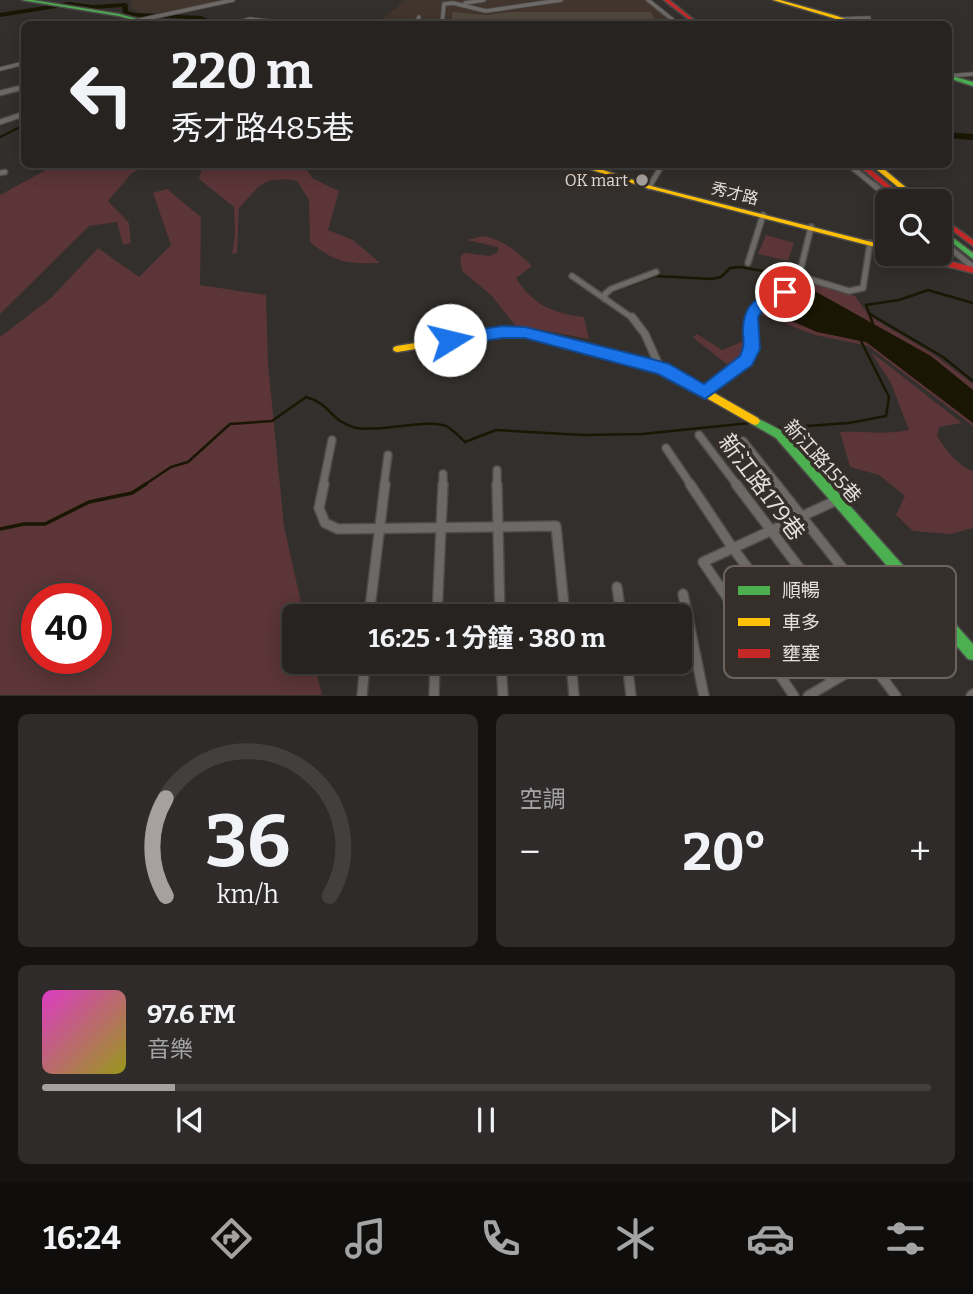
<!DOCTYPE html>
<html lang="zh-TW">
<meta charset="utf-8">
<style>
:root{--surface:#262321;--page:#2e2b2a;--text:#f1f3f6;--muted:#a4a4a5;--line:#42403f;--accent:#a6a19e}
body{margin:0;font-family:Bitter,"Noto Sans TC",serif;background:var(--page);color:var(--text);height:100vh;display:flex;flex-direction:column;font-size:26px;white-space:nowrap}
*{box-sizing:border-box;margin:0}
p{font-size:23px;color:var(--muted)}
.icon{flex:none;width:38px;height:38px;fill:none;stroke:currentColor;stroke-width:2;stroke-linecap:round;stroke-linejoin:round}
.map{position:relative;height:696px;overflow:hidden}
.side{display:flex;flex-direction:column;gap:18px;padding:18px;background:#151312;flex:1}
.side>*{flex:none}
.banner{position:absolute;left:21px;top:21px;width:931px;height:147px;border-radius:10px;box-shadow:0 4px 18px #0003,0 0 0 2px var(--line);background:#262321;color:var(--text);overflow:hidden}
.fabs{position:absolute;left:875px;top:189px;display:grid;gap:14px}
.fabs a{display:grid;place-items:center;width:77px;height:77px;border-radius:10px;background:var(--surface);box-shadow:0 4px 18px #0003,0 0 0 2px var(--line);font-size:35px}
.speed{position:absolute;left:21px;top:583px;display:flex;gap:14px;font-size:35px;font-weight:700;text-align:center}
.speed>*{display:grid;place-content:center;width:91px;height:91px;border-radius:50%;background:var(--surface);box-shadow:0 4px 18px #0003,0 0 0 2px var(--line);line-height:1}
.speed .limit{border:10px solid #d22;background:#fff;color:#111}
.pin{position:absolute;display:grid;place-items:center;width:60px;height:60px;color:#fff;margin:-30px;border:4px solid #fff;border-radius:50%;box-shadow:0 2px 7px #0007}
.me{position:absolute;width:77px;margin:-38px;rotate:81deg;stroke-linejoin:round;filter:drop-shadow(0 0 5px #0008)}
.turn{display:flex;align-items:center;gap:24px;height:147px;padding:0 35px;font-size:32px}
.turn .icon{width:91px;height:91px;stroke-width:2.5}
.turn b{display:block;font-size:49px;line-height:60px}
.big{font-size:52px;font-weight:700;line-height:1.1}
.side .tile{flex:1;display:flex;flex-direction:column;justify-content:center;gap:10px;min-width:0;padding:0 24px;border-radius:10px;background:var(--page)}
.side .dial{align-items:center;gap:0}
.dial svg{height:182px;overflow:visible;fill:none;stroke:var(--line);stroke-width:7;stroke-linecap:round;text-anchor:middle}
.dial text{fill:var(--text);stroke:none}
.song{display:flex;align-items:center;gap:21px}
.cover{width:84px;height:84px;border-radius:10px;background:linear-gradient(135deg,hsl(310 70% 55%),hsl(60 70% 35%))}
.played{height:7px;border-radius:4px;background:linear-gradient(90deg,var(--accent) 15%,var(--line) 15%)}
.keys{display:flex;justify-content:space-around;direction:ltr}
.heat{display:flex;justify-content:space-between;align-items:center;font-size:38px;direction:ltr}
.side .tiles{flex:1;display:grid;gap:18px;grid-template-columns:1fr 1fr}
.tile:last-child{grid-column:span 2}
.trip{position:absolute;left:282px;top:604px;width:410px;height:70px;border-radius:10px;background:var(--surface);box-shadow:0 4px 18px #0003,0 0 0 2px var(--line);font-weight:700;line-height:70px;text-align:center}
.tab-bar{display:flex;height:112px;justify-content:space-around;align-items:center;background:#0f0e0d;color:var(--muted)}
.tab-bar .icon{width:49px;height:49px}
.tab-bar .current{color:var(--accent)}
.tab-bar b{font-size:32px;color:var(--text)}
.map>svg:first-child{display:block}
.built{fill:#42352d}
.green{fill:#5b3537;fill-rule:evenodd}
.water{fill:#1a1604}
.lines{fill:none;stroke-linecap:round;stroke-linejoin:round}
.stream-far2{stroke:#1a1604;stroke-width:2}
.stream-far1{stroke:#1a1604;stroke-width:2.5}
.stream{stroke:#1a1604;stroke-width:3.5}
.river{fill:#1a1604;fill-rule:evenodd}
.building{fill:#50483d}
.street-far4-casing{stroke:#4e4c49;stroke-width:5}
.street-far3-casing{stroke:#4e4c49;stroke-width:7}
.street-far2-casing{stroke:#4e4c49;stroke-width:8}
.street-far1-casing{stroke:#4e4c49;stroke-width:10}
.street-casing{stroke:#4e4c49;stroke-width:12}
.fast-casing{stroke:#4e4c49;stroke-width:3}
.slow-casing{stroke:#4e4c49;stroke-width:3}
.jam-casing{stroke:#4e4c49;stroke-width:3}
.street-far4{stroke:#6c6966;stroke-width:3.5}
.street-far3{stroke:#6c6966;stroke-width:4.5}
.street-far2{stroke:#6c6966;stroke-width:5}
.street-far1{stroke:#6c6966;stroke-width:7}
.street{stroke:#6c6966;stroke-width:9}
.fast{fill:#4caf50;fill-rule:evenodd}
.slow{fill:#ffc107;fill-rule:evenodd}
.jam{fill:#c62828;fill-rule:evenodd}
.route{fill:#1a73e8;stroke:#114b97;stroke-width:2}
.poi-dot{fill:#a6a19e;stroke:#362e28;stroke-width:2.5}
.labels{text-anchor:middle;stroke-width:7;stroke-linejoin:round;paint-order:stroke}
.far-poi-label{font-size:16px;fill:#e4dfdc;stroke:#362e28;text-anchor:end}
.far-street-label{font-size:16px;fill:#e4dfdc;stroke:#362e28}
.street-label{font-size:19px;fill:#e4dfdc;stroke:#362e28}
.near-street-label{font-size:23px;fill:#e4dfdc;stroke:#362e28}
.key{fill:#362e28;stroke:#6a635e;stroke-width:2}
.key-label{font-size:19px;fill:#e4dfdc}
</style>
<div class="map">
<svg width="973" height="696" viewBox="0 0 973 696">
<rect width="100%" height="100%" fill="#322f2c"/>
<g class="built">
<polygon points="131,0 229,0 165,13 147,14 137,12 131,8"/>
<polygon points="405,0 646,0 676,24 390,24 380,21"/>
</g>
<g class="green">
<path d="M203,164L304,165L312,178L339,191L328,230L353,240L380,263C347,264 335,263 310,242L309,200L297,181C262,176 262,184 239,208L237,253L232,254L235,235L234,207L199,179Z"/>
<polygon points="55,165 150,165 132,173 108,201 129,223 131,243 123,245 117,222 89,226 0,314 0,195"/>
<path d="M167,189L201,217L200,285L266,295L268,364L284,526L304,616H294V662H314L322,695H0V337L51,298L98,248L139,277L171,245L153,193ZM96,598V658H37V598Z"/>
<polygon points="766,235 794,243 788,261 758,254"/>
<path d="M483,236C502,239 518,252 532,266L516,278C532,304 554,314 584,317L589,339L515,325L491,295L462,271L460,257L464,253L490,256L498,252V247L467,240Z"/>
<path d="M803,283H813L855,296L869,316L933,354L973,384V426L868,346L815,335L756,313C766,299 789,294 803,283Z"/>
<polygon points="697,334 722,350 746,340 747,349 728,365 696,340 693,337"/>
<path d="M871,352L962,423L939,427L937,436C945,449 958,466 973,471V528L951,534L913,531L896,515L905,496L879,475L850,467L840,432C863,431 886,435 909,430L891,383Z"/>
</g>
<polygon class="water" points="811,289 931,356 973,390 973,423 866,342 817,332 773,313"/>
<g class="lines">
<polyline class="stream-far2" points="0,137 24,125"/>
<g class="stream-far1">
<polyline points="614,291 655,276 712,279 721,277 730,268 740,267 791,276 809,294"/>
<polyline points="870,314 943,357 973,381"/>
<polyline points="871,326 873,324 866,305 899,300 928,290 973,303"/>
<polyline points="778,428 849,423 886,416 889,397 860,339"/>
<path d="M144,485L171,467L188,462L230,424L272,421L306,397C332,404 329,421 356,428C380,433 432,417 448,427C454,431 460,437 465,442L496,430L582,435L642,434L750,423"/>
</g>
<polyline class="stream" points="0,529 24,524 45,524 89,502 132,493 146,484"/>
<g class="river">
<path d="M69,2L93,5L125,3L128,5V11L135,13L201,16L220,24C211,25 206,21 197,20C173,16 147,21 123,13L122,7L93,9L69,6L0,17V13Z"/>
<polygon points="948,132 973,134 973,140 948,138"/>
</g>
</g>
<polygon class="building" points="453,12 486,15 511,12 651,12 656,24 450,24"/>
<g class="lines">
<defs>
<g id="street-far4">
<polyline points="648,0 678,24"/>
<polyline points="465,3 484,0"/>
<polyline points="839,19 869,18"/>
<polyline points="140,20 233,0"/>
<polyline points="768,22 770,24"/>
<polyline points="234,24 250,19 293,24"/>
<polyline points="415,24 419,17"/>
<polyline points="442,24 444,4 453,3 486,11 561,0"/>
<polyline points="0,69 24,63"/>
<polyline points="948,76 973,74"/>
</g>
<g id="street-far3">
<polyline points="0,93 24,87"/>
<polyline points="0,122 24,114"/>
<polyline points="848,164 876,187"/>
<polyline points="0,173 5,172"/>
<polyline points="649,187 663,164"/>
</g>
<g id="street-far2">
<polyline points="874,185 893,201"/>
<polyline points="940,240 973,267"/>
<polyline points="748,263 763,215"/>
<polyline points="800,272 811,227"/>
<polyline points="572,276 634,319"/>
<polyline points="605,299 605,294 611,289 656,272"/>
<polyline points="750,319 760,303 785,292 799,279 806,278 849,291 863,288 870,243"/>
</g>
<g id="street-far1">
<polyline points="632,317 645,334 660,368"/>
<polyline points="704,392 746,360 752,349 750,317"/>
<polyline points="699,435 737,485"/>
<polyline points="743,441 778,485"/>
<polyline points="666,448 691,485"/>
<polyline points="497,470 497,485"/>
<polyline points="323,485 332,440"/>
<polyline points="384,485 388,455"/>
<polyline points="443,485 443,474"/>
</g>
<g id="street">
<polyline points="324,484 319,508 325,523 338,529 556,526 565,616"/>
<polyline points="497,484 500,616"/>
<polyline points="690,484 732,547 832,681"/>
<polyline points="736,484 896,696"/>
<polyline points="776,484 900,641"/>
<polyline points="617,587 621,616"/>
<polyline points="683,594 704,696"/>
<polyline points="369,616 385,484"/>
<polyline points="437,616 443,484"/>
<polyline points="679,657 696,656"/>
<polyline points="501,662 503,696"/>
<polyline points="571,662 574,696"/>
<polyline points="627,662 631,696"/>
<polyline points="365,664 512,662"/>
<polyline points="362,696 365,663"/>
<polyline points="434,696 435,662"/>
<polyline points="794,696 703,562 835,501"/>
<polyline points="808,696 940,618"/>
<polyline points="971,696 973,694"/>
</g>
<g id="fast">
<polygon points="22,0 32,0 119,14 155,24 150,24 119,16"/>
<polygon points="948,75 973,82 973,86 948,78"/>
<polygon points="940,228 973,253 973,259 940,233"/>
<polygon points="755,417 784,432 973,644 973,660 968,659 776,438 752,424 750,421 752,418"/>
</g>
<g id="slow">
<polygon points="773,0 780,0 837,16 845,19 845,24 841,24 841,21 833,18"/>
<polygon points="574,164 585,164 651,186 887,246 887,250 647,188"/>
<polygon points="870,164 878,164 922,201 915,201"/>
<polygon points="502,329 525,330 572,340 667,366 758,418 760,421 758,424 755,425 752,424 661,372 572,346 525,336 502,335 397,352 394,351 393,349 394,347 397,346"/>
</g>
<g id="jam">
<polygon points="664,0 669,0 699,24 695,24"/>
<polygon points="857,164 864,164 908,201 901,201"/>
<polygon points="940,216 973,240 973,246 940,221"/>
<polygon points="906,254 919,254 973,267 973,273 907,256"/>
</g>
</defs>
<use href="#street-far4" class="street-far4-casing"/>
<use href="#street-far3" class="street-far3-casing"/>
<use href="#street-far2" class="street-far2-casing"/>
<use href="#street-far1" class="street-far1-casing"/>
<use href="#street" class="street-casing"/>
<use href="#fast" class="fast-casing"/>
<use href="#slow" class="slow-casing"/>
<use href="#jam" class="jam-casing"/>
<use href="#street-far4" class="street-far4"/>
<use href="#street-far3" class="street-far3"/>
<use href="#street-far2" class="street-far2"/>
<use href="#street-far1" class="street-far1"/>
<use href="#street" class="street"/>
<use href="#fast" class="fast"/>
<use href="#slow" class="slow"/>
<use href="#jam" class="jam"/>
</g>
<path class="route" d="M785,287L791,289L793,292L791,296L765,307L758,317L760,349L752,365L705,399L658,374L525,338H502L450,346L442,340L450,334L502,326L525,327L648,358L669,364L704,384L740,356C744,348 744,342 743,333C742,303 758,296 785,287Z"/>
<circle class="poi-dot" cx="642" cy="180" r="7"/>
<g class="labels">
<g class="far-poi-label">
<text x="628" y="186">OK mart</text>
</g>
<g class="far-street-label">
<text transform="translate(735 193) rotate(14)" y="6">秀才路</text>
</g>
<g class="street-label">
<text transform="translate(823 461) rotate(48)" y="7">新江路155巷</text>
</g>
<g class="near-street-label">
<text transform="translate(762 487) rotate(53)" y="8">新江路179巷</text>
</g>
</g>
<rect x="724" y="566" width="232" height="112" rx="10" class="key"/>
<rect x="738" y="586" width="32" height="9" fill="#4caf50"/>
<rect x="738" y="618" width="32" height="8" fill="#ffc107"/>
<rect x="738" y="649" width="32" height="9" fill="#c62828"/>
<g class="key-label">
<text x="782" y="597">順暢</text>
<text x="782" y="629">車多</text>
<text x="782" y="660">壅塞</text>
</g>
</svg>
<div class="fabs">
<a><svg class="icon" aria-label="search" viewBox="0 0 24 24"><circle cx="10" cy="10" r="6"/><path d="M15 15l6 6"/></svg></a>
</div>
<div class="speed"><div class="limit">40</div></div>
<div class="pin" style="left:785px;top:292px;background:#d93025"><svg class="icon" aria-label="arrive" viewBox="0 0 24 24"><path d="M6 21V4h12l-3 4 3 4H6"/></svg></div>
<svg class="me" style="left:450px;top:340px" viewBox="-20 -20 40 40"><circle r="19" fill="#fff"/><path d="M0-13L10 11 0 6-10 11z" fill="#1a73e8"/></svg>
<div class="trip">16:25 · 1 分鐘 · 380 m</div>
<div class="banner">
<div class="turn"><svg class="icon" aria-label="left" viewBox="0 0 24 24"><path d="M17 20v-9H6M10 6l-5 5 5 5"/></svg><div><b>220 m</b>秀才路485巷</div></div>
</div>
</div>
<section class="side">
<div class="tiles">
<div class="tile dial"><svg viewBox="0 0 100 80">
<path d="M14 69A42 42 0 1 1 86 69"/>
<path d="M14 69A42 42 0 0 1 14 26" stroke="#a6a19e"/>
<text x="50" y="56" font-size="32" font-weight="700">36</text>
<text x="50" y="72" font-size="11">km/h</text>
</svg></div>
<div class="tile"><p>空調</p>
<div class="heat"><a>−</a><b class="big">20°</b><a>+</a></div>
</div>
<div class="tile">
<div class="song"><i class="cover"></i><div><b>97.6 FM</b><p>音樂</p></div></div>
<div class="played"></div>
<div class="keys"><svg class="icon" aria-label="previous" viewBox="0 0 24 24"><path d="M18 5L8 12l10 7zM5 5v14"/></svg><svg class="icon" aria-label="pause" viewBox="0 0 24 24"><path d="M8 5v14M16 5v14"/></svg><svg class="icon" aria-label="next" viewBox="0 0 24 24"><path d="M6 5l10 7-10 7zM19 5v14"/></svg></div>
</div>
</div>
</section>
<nav class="tab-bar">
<b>16:24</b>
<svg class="icon current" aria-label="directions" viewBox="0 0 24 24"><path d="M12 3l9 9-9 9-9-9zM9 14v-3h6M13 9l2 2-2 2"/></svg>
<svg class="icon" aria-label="music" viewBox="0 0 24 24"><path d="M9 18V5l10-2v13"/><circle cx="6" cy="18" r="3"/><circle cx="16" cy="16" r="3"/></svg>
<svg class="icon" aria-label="phone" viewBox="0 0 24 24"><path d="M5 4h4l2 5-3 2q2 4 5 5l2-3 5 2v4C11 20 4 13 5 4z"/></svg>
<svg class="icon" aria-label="climate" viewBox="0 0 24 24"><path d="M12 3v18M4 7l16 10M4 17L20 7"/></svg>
<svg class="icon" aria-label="car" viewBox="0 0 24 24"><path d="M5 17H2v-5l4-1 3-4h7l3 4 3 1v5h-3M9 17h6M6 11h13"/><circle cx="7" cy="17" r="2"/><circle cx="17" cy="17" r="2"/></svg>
<svg class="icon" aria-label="filters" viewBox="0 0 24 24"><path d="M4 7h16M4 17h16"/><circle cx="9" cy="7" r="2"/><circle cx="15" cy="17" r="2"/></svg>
</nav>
